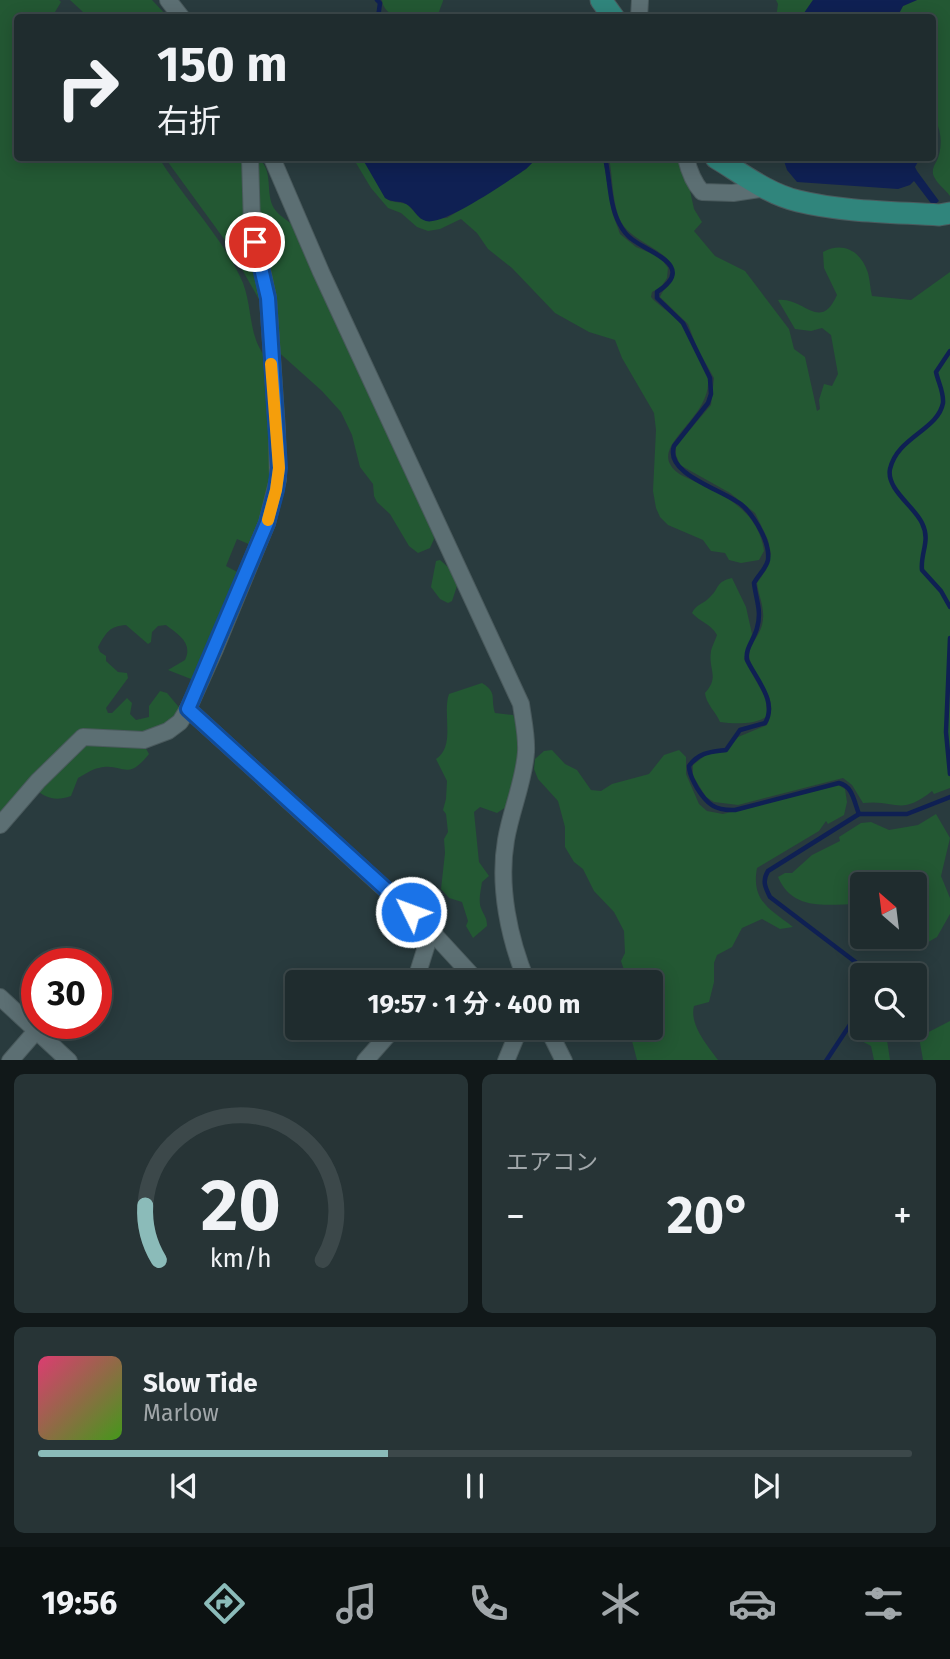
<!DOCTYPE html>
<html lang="ja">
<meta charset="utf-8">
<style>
:root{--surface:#1f2c2e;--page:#273436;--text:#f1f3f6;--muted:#a1a7aa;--line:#3c484a;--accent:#8bbbb9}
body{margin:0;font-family:"Fira Sans","Noto Sans JP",sans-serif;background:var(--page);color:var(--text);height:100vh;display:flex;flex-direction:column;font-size:26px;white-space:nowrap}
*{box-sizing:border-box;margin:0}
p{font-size:23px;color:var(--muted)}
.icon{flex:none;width:38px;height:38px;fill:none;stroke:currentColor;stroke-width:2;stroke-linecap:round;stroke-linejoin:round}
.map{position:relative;height:1060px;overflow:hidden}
.sheet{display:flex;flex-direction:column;gap:14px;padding:14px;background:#111819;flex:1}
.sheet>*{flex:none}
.hud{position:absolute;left:14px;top:14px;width:922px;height:147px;border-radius:7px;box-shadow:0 4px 18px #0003,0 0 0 2px var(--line);background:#1f2c2e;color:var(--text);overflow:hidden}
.needle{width:46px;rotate:332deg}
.buttons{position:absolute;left:850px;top:872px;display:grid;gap:14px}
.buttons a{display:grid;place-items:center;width:77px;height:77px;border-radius:7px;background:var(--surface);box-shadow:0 4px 18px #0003,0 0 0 2px var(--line);font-size:35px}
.speed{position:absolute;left:21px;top:948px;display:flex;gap:14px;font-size:35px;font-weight:700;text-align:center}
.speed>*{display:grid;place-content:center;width:91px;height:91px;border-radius:50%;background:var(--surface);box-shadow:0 4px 18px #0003,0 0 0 2px var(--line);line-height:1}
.speed .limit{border:10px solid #d22;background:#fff;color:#111}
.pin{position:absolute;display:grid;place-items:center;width:60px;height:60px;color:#fff;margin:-30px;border:4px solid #fff;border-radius:50%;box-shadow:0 2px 7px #0007}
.me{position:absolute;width:77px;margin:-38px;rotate:312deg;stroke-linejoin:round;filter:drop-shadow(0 0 5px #0008)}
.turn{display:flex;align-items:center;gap:24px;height:147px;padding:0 28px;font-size:32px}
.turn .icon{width:91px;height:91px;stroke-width:2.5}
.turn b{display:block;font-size:49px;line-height:60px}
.big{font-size:52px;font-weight:700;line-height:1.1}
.sheet .tile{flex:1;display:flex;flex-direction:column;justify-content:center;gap:10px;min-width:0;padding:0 24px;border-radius:10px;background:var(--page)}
.sheet .dial{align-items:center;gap:0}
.dial svg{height:182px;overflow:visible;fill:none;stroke:var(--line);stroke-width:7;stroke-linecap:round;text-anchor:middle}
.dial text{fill:var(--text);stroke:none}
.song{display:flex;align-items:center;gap:21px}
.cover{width:84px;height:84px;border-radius:10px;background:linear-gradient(135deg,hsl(340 70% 55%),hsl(100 70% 35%))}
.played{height:7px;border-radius:4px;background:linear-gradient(90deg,var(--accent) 40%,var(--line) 40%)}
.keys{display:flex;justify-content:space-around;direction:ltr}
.heat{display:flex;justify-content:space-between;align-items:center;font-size:38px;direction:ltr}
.sheet .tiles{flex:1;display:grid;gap:14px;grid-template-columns:1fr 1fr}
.tile:last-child{grid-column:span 2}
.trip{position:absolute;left:285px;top:970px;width:378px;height:70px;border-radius:7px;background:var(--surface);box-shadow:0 4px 18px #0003,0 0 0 2px var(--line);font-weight:700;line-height:70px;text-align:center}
.tab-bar{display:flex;height:112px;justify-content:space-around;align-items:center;background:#0c1212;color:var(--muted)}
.tab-bar .icon{width:49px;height:49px}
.tab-bar .active{color:var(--accent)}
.tab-bar b{font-size:32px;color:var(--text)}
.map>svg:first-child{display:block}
.green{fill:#235833}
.water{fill:#0f2053}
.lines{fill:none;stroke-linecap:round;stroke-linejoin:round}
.stream{stroke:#0f2053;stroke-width:4.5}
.minor-casing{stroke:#4a5a5d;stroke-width:18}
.major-casing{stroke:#4a5a5d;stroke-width:23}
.minor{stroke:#5c6f73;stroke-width:16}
.major{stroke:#30857c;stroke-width:21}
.route-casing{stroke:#114b97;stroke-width:18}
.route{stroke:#1a73e8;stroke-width:12}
.slow{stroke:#f59e0b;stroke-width:12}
</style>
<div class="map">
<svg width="950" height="1061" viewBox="0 0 950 1061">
<rect width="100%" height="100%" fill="#293b3e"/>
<g class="green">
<path d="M0,0H59L61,2L52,17L18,18V158H159C184,199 225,240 243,283C253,310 248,337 267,359L276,468L253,546L237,539L226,566L241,574L196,681L168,670L185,660C193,643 179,635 166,625L158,626L152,632L151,642L148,644L126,625C109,626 106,633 98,647L100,652L106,656V661L118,672L127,673L128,678L106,708L108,713H112L127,698L132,703L130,714L136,720L149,717V706L160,691L167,693L183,712L153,735L90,733L0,820Z"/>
<polygon points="70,0 152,0 168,17 86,17 82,11"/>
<path d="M382,0H443V1L437,17C419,18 385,23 382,0Z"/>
<polygon points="776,0 813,0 804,13 804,17 776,18 778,4"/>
<path d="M917,0H950V196C945,189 935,182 933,174C932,167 936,163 938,158C943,144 941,128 933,116V18H897L903,6Z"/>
<polygon points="165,158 247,158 260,301 227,243"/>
<path d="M353,158H362L386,198L390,201L407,204L421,219L447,218L526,169L533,162V158H603L612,212L620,234L636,247L660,257L668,268L667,278L661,287L652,292L651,297C658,305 668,311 676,318C685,328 704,361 707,374C717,412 657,440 670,464C675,474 686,477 696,482C727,496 759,513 764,551L759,560L741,563L729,560L725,553L711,551L703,540L668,525L660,517L656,508L653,491L656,430L654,413L622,358L615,340L589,332L555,313L512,268L488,249L477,233L461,219L440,229L428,231L417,227L401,213L388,208L371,188Z"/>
<path d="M609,158H683L694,209L702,222L694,231L715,256L745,271L789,329L794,349L805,357L817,411L820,409L819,400L824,384L832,386L838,374L831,335L822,328L811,331L795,329L778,300C804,297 820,333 837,295L824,268L823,252C843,241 861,251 868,273C870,280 870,288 872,296L911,300L950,272V788L934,794L932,791C900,817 896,799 863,803L852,785L843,778L738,805L714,802L706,797L693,776V765L708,753L725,752L738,737L767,725C781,694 756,687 750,660C746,647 759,638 762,625C766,610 759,598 757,583L766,570L771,554L768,540L759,521L755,513L730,493L680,465L676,455V446L711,405L714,378L697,348L688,324L660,297C663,289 672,283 673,274C675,251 633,244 621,222C612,204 613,177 609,158Z"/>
<path d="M261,161C274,174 264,197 276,211C281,217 289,221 294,226L432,528L434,539L430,548L418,553L409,546L390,514L377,502L374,496L373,484L360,467L352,435L341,412L322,391L274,348L265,245L259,227L257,166Z"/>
<polygon points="440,560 449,568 457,586 452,601 448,603 440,599 431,587 436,561"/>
<path d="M732,578L746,607L752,634L744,659L766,699L767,716C756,725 734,724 720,722C716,712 706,704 705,693C720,676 708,671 711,651C712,646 715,641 717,635C711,624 700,622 692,613C696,604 704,604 710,597C720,588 715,582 732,578Z"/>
<path d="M482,683C498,693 490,697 495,713L513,715C526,741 513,778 509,805L497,813L480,807L474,812L479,862L489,876L482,882C481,890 478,900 481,908C484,916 487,917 487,926L473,938L466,926L468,921L462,902L449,898L441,889L445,853L444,839L448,832L446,814L443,810L446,799L447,781L436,759C456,746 442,714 449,694Z"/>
<path d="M80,743L144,745L149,754C126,783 123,762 99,768C92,769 84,775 78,778L71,796C56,801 47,799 35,789Z"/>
<path d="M552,750L565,764L577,770L591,790L601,791L612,784L649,774L664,755L679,750L686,757V774L699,804L707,811L723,814L838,785L845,789L847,802L844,815L828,824L826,821L819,831L757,868C751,901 770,909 793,927L780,929L762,919L742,928L732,947L717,955L714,963V982L709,1002L694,1006C689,1025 708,1046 718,1060H637L632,1041L636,1040L634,1027H651V982H628L621,961L625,953L624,931L614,912L594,891L583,869L574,862L565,847V827L558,801L538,779L534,769L535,759L544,751Z"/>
<path d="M936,814L950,838L941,876L950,898V914L937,937L923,945L911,941L909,936H915V884H863V904C831,903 794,914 778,877L785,873H792L812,855L840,841L839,837L861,823L871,822L889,830L918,825Z"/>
<polygon points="950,1021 950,1060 923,1060 919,1037"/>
<polygon points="863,1024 863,1027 885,1027 890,1060 874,1060 871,1046 858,1039 857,1032"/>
</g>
<g class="water">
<polygon points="813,0 917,0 903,6 897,17 804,17 804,13"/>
<path d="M362,158H533V162L526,169C508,181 444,226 426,221C417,219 414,208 406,204C399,200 392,203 385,198Z"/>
<polygon points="783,158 920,158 915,167 917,171 939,201 933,206 914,181 910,185 898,189 797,182 787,170"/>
</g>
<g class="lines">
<g class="stream">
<polyline points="377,0 380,3 378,18"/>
<path d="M605,158C610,178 609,204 619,223C622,229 627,236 633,240C650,253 697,266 657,292V298L683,323L710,378L711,394L708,403L674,446C664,475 725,490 743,506C752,514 757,523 762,533C766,541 769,551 768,560C766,569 758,575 754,583C756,600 762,611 757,628C754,640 745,648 747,660C756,679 778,702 765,723L740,730L726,750C711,752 699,752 689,766C689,775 693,780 697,788C707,804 715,811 735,810L839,783C853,786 854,802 859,814"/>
<path d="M950,351L936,372C938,382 944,392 943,403C938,430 897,437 890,469C886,489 914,506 922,523C931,541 920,553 922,570L941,591L950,607"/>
<polyline points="950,638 946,732 950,774"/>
<path d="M866,975L862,967L770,897C765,887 762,881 768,871L859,814H907L950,797"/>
<polyline points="826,1061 863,1005"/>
</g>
<defs>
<g id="minor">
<polyline points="168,0 182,18"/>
<polyline points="639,18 640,0"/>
<path d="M272,158L321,272L521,704C523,719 527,736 526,752C524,782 511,810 506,840C498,886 509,939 527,982"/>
<path d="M686,158C689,171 693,182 702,192L733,193L766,188"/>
<polyline points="188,709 431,931 478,982"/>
<polyline points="0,825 38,781 83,737 144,740 168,731 180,722 188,709 215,649 267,523 278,479 277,431 268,298 252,224 250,158"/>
<polyline points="415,982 431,931"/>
<polyline points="0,997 69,1061"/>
<polyline points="547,1027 564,1061"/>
<polyline points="10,1061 36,1031"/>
<polyline points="365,1061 395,1027"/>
<polyline points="506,1061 518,1032 524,1027"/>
</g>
<g id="major">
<polyline points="601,0 614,18"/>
<path d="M716,158C741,173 768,194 798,201C843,212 892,212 939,215L950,213"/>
</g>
</defs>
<use href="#minor" class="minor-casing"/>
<use href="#major" class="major-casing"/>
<use href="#minor" class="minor"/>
<use href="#major" class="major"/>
</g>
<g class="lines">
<defs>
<polyline id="route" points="255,242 268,298 279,468 276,490 267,523 188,709 411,912"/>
</defs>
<use href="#route" class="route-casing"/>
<use href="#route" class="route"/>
<polyline class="slow" points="268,520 276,490 279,468 271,364"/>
</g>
</svg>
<div class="buttons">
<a><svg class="needle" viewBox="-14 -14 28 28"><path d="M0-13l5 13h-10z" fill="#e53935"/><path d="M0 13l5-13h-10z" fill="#a1a7aa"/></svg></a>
<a><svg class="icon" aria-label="search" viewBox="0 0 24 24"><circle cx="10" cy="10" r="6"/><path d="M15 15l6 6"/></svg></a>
</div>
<div class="speed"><div class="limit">30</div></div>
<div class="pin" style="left:255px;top:242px;background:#d93025"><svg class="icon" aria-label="arrive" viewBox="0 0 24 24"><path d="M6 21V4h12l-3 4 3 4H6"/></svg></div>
<svg class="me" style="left:411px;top:912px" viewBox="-20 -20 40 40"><circle r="17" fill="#1a73e8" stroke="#fff" stroke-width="3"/><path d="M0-11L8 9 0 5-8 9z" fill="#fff"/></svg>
<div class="trip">19:57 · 1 分 · 400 m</div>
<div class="hud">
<div class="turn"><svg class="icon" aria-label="right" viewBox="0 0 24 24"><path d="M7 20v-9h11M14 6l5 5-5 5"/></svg><div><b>150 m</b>右折</div></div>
</div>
</div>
<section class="sheet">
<div class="tiles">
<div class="tile dial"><svg viewBox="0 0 100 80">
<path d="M14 69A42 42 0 1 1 86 69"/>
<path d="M14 69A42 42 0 0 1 8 45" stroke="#8bbbb9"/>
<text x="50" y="56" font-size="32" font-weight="700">20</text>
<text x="50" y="72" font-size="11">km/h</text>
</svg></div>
<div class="tile"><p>エアコン</p>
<div class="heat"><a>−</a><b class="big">20°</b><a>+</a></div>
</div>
<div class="tile">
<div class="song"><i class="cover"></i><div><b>Slow Tide</b><p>Marlow</p></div></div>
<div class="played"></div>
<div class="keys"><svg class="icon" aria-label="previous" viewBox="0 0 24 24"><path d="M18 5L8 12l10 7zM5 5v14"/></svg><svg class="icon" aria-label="pause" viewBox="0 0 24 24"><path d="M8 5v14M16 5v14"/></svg><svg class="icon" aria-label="next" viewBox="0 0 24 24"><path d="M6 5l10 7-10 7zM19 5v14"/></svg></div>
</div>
</div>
</section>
<nav class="tab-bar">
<b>19:56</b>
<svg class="icon active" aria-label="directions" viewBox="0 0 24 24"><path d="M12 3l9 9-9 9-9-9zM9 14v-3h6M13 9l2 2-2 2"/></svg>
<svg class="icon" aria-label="music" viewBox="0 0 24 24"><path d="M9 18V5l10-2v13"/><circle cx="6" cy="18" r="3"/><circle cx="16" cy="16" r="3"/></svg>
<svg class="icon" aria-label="phone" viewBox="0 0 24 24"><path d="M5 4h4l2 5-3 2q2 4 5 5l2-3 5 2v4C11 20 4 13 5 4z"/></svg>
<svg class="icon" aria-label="climate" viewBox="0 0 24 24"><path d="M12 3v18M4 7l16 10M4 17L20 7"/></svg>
<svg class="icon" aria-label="car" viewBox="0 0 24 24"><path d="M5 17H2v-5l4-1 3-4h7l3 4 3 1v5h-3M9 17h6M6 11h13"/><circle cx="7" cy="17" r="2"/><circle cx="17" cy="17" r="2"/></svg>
<svg class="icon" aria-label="filters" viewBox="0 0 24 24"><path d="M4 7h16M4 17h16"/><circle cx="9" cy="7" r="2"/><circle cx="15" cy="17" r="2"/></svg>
</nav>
